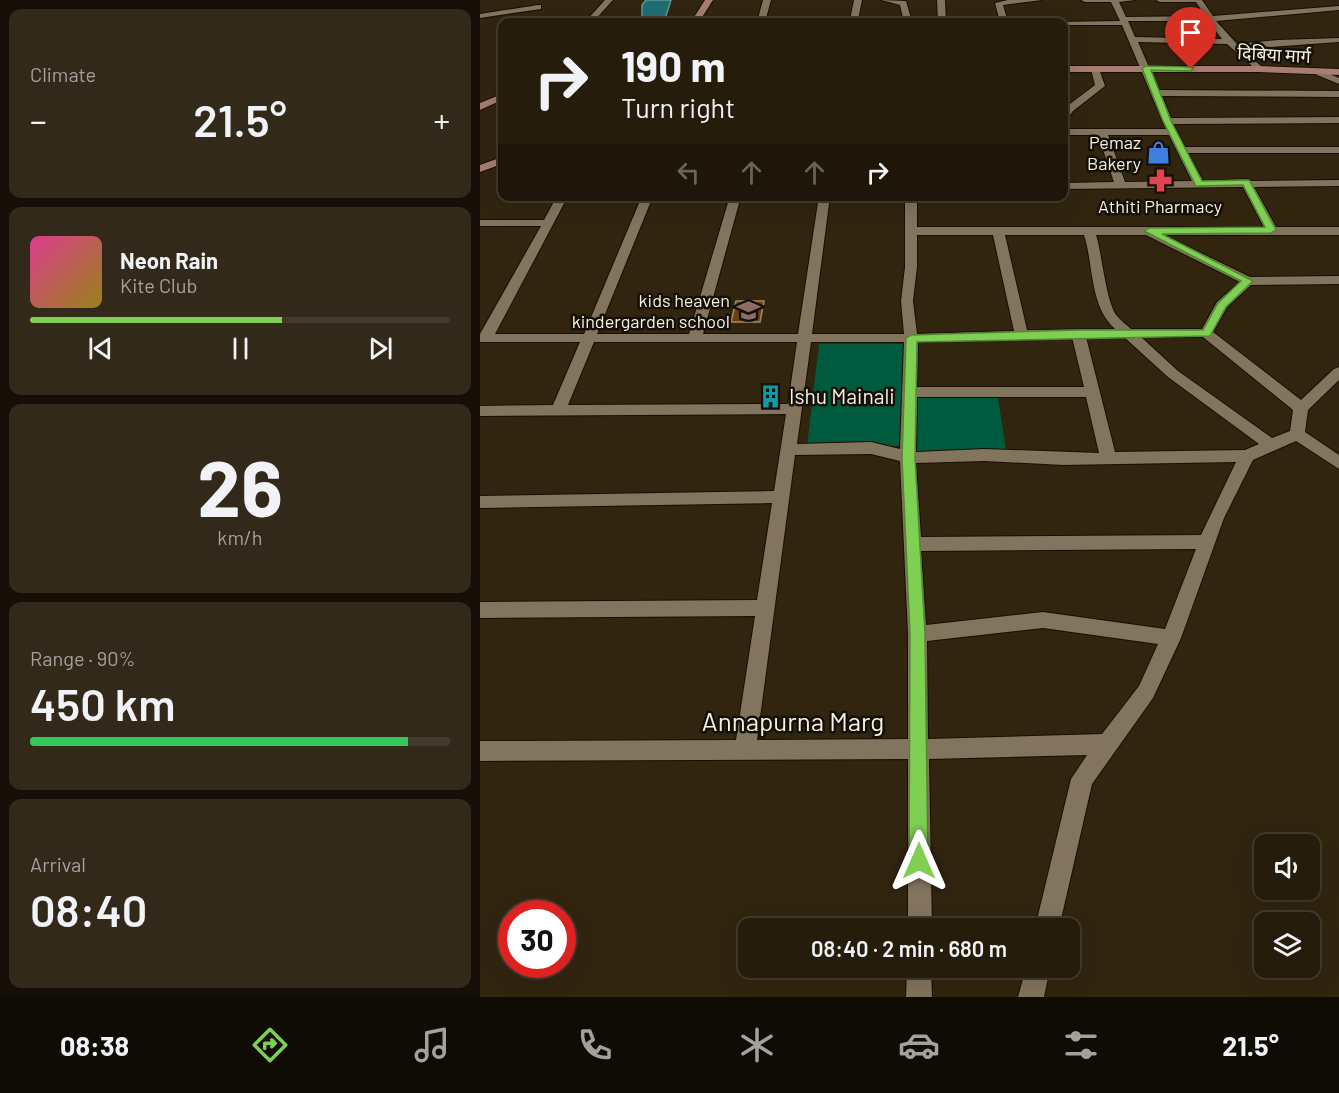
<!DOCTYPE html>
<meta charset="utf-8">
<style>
:root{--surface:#261c0c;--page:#32291a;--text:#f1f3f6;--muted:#a4a19d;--line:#423a2d;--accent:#7fd052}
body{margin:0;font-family:Barlow,"Noto Sans Devanagari",sans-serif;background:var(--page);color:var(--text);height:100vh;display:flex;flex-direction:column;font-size:22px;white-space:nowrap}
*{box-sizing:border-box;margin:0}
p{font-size:20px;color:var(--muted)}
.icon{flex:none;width:33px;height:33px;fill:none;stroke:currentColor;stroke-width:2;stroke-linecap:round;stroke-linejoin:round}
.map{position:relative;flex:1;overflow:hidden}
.side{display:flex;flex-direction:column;gap:9px;padding:9px;background:#150f07;width:480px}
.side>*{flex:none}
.guide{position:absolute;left:18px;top:18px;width:570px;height:183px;border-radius:12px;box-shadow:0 6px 24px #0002,0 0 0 2px var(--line);background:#261c0c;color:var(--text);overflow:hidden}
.controls{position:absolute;left:774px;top:834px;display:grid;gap:12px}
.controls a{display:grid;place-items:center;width:66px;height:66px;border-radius:12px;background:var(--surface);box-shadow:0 6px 24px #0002,0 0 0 2px var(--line);font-size:30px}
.speed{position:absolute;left:18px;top:900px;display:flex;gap:12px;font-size:30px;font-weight:700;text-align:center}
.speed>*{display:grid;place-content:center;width:78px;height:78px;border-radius:50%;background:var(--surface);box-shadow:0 6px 24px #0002,0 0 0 2px var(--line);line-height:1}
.speed .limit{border:9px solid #d22;background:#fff;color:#111}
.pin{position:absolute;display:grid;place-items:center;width:51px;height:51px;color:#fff;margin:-62px -26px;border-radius:50% 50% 50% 0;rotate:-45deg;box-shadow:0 0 6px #0007}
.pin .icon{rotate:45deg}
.me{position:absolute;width:66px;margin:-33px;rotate:0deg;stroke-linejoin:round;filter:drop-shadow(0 0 4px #0008)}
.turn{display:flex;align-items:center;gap:21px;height:126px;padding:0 24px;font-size:27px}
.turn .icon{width:78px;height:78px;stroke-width:2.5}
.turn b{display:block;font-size:42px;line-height:51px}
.lanes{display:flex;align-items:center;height:57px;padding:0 24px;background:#0003;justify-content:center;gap:30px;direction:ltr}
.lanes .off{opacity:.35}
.big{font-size:45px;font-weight:600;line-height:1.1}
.side .tile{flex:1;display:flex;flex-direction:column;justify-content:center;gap:9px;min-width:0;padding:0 21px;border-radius:12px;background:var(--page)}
.side .dial{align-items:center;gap:0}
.dial b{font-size:78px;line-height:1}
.song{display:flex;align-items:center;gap:18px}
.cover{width:72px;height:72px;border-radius:9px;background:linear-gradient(135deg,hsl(330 70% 55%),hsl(50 70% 35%))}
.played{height:6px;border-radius:3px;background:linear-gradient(90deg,var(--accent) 60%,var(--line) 60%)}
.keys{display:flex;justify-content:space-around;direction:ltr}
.heat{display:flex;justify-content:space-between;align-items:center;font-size:33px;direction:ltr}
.charge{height:9px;border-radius:4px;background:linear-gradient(90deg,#34c759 90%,var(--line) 0)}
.trip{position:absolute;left:258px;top:918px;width:342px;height:60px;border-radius:12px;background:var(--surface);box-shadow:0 6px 24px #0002,0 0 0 2px var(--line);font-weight:600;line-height:60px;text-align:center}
.dock{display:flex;height:96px;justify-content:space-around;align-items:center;background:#0f0b05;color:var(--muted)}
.dock .icon{width:42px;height:42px}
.dock .active{color:var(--accent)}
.dock b{font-size:27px;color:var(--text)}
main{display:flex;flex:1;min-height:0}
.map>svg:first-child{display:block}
.green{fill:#005a3d}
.water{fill:#1f6e73;stroke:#609595;stroke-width:1.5}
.building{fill:#6f3f06;stroke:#9f8976;stroke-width:1.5}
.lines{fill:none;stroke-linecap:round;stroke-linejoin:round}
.minor-casing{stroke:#1a0e00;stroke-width:2}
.secondary-casing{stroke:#1a0e00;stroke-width:2}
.minor{fill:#83745d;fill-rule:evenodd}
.secondary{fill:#a67d6e;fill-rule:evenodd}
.route{fill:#7fd052;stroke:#538735;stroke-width:1.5}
.labels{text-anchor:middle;stroke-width:5;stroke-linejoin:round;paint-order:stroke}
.far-street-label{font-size:18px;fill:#f9f1e4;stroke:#151007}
.far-poi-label{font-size:18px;fill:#f9f1e4;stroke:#151007;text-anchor:end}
.poi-label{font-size:21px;fill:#f9f1e4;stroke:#151007;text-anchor:start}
.near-street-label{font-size:26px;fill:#f9f1e4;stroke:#151007}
</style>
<main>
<section class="side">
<div class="tile"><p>Climate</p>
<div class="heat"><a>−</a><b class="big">21.5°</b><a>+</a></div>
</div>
<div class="tile">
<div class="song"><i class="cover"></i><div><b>Neon Rain</b><p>Kite Club</p></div></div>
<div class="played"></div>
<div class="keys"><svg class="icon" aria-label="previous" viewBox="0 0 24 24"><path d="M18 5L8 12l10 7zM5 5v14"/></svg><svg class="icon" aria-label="pause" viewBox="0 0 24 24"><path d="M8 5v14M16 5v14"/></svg><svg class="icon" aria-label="next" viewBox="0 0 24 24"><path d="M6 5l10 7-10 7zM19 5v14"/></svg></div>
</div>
<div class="tile dial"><b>26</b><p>km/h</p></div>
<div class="tile"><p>Range · 90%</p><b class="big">450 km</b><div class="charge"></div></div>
<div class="tile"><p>Arrival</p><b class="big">08:40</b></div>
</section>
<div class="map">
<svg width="859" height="997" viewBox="0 0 859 997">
<rect width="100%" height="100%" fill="#322510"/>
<g class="green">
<polygon points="339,344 427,344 426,446 327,446"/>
<polygon points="517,391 526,450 431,456 431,392"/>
</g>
<polygon class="water" points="166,0 191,0 184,22 162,22 162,5"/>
<polygon class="building" points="256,301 284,301 280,322 251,322"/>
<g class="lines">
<defs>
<g id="minor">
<polygon points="125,0 133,0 113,22 105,22"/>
<polygon points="283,0 291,0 285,22 277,22"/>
<polygon points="374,0 382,0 378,20 407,20 411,22 360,22 361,20 370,20"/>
<polygon points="401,0 426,1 432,22 424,22 420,5"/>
<polygon points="457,0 465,0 466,22 458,22"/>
<polygon points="528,0 562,0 523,5 528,22 520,22 515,3"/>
<path d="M601,0H655L639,2L646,17L725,16L716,2H680L676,0H722L733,16L859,6V10L736,21L757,44L798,40L859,38V42L762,49L782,67V71L779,72L747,44L658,42L679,90L859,91V97L682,96L691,118L859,117V123L693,124L705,147H859V153H708L723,181L766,179L771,181L859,180V186L774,187L796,227H859V235H684L770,277L859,276V284L771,285L747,307L733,332L821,400L854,369L859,367V380L828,410L825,432L859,455V469L816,441L773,460L744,518L701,638L673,698L612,784L579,928H555L591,779L607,755L449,759L452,928H428V759L0,761V741L256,740L275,616L0,618V602L277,600L292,503L0,508V496L294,491L306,414L0,416V406L73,405L100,342H0V334L61,226H0V220H64L77,196H88L15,334H104L162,196H173L117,334H209L250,196H261L223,334H318L339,196H350L332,334H424L421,301L425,267V196H437V227H784L763,187L584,189V183L634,182L618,135H584V129H686L642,25H584V22H580L640,21L631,2H605ZM648,21H728L742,39L655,37ZM628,135H689L712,181L645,182ZM437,235H513L534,331L437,334L433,301L437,267ZM525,235H604C614,266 609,305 635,329L547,330ZM616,235H666L760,282L737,302L722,329H651C647,325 641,321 637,316C626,303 622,253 616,235ZM592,337L604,387H437L438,342ZM606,337H644L688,377L779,444L765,450L635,452ZM661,337H723L813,410L810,431L792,438L698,371ZM114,342H317L308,404L88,405ZM331,342H424L420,449L391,442L317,444ZM437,397H606L619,453L504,449L436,452ZM391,454L420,461L428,634V739L277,740L315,455ZM504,461L583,465L756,462L721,535L441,537L436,463ZM716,549L685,629L563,612L446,625L441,551ZM563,628L678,644L659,686L622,734L448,739L447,641Z"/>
<polygon points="58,5 61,5 61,9 0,18 0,14"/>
<polygon points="615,66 619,69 625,86 593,111 587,119 584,120 586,107 615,85 611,69"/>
<polygon points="840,70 859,78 859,84 837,75 836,73"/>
<polygon points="427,968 451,968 452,997 426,997"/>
<polygon points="546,968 570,968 564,997 538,997"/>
</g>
<g id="secondary">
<polygon points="225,0 233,0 219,22 211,22"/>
<polygon points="584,66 779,66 859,69 859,75 779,72 584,72"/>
<polygon points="22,94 22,100 0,110 0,103"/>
<polygon points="22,157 22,164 0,172 0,165"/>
</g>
</defs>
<use href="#minor" class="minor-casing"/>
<use href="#secondary" class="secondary-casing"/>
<use href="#minor" class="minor"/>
<use href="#secondary" class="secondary"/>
</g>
<polygon class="route" points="666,66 714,67 711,71 671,70 691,121 722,181 769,180 796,230 791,233 682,234 773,281 746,307 730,336 437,342 435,458 445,634 448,861 446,867 439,870 432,867 429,861 430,634 422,458 426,338 431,335 598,330 723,330 738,303 761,281 664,231 669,228 785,227 763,185 716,186 683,121 662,68"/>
<defs>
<symbol id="shop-bare" viewBox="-9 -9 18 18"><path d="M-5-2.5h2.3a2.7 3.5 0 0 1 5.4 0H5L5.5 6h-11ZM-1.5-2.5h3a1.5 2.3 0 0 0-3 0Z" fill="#3f7fe0" stroke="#151007" stroke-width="2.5" paint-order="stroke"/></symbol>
<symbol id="pharmacy-bare" viewBox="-9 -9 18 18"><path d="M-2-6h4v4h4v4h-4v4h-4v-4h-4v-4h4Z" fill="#e0444e" stroke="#151007" stroke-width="2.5" paint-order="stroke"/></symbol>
<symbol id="school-bare" viewBox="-9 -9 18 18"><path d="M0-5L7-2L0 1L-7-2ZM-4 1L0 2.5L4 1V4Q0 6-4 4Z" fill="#8d6e63" stroke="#151007" stroke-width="2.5" paint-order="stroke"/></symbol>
<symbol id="building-bare" viewBox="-9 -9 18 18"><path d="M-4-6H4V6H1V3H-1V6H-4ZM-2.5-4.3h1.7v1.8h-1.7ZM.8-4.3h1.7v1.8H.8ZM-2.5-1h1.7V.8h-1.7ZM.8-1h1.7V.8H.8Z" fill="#0f9aa8" stroke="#151007" stroke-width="2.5" paint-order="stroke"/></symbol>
</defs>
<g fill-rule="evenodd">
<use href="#shop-bare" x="662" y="136" width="33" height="33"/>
<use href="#pharmacy-bare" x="664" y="164" width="33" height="33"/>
<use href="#school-bare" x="252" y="294" width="33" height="33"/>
<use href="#building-bare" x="274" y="380" width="33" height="33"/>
</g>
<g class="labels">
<g class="far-street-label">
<text transform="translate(794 55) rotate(3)" y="6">दिबिया मार्ग</text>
</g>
<g class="far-poi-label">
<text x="661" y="149">Pemaz<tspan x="661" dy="21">Bakery</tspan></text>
<text x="680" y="213" text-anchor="middle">Athiti Pharmacy</text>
<text x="250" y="307">kids heaven<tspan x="250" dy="21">kindergarden school</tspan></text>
</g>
<g class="poi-label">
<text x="309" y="404">Ishu Mainali</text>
</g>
<g class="near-street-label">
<text x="313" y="731">Annapurna Marg</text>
</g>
</g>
</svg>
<div class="controls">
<a><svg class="icon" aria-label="sound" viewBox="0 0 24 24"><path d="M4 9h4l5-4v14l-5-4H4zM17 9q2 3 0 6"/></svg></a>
<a><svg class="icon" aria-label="layers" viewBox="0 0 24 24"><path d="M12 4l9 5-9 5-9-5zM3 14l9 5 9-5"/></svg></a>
</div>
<div class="speed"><div class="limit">30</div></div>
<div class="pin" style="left:711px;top:69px;background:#d93025"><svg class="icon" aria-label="arrive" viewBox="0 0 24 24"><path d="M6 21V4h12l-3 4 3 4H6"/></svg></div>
<svg class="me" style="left:439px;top:861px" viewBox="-20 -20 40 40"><path d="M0-17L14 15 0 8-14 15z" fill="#7fd052" stroke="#fff" stroke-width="4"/></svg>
<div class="trip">08:40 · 2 min · 680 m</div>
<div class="guide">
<div class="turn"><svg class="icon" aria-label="right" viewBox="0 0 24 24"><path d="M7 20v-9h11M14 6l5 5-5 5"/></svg><div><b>190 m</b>Turn right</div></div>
<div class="lanes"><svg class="icon off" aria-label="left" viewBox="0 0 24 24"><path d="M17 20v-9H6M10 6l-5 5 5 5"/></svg><svg class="icon off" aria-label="ahead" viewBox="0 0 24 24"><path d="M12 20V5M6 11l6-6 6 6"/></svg><svg class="icon off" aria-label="ahead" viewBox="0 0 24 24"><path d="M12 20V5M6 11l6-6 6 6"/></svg><svg class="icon" aria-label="right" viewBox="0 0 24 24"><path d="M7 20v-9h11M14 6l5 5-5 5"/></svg></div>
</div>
</div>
</main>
<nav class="dock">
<b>08:38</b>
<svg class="icon active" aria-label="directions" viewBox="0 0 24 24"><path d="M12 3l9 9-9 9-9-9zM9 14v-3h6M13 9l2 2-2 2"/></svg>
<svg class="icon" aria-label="music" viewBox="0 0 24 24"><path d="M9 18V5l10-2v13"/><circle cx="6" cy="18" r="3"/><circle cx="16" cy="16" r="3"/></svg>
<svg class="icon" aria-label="phone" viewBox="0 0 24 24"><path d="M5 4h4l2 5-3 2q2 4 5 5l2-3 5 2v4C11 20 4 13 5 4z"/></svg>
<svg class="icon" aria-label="climate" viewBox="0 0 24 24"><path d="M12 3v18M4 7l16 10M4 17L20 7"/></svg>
<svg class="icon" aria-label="car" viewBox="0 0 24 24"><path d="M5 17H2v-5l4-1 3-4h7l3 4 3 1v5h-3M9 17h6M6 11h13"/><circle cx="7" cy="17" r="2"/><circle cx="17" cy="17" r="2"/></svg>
<svg class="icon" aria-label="filters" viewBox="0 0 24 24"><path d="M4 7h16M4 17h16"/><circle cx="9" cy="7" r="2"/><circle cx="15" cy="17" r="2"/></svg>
<b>21.5°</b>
</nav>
